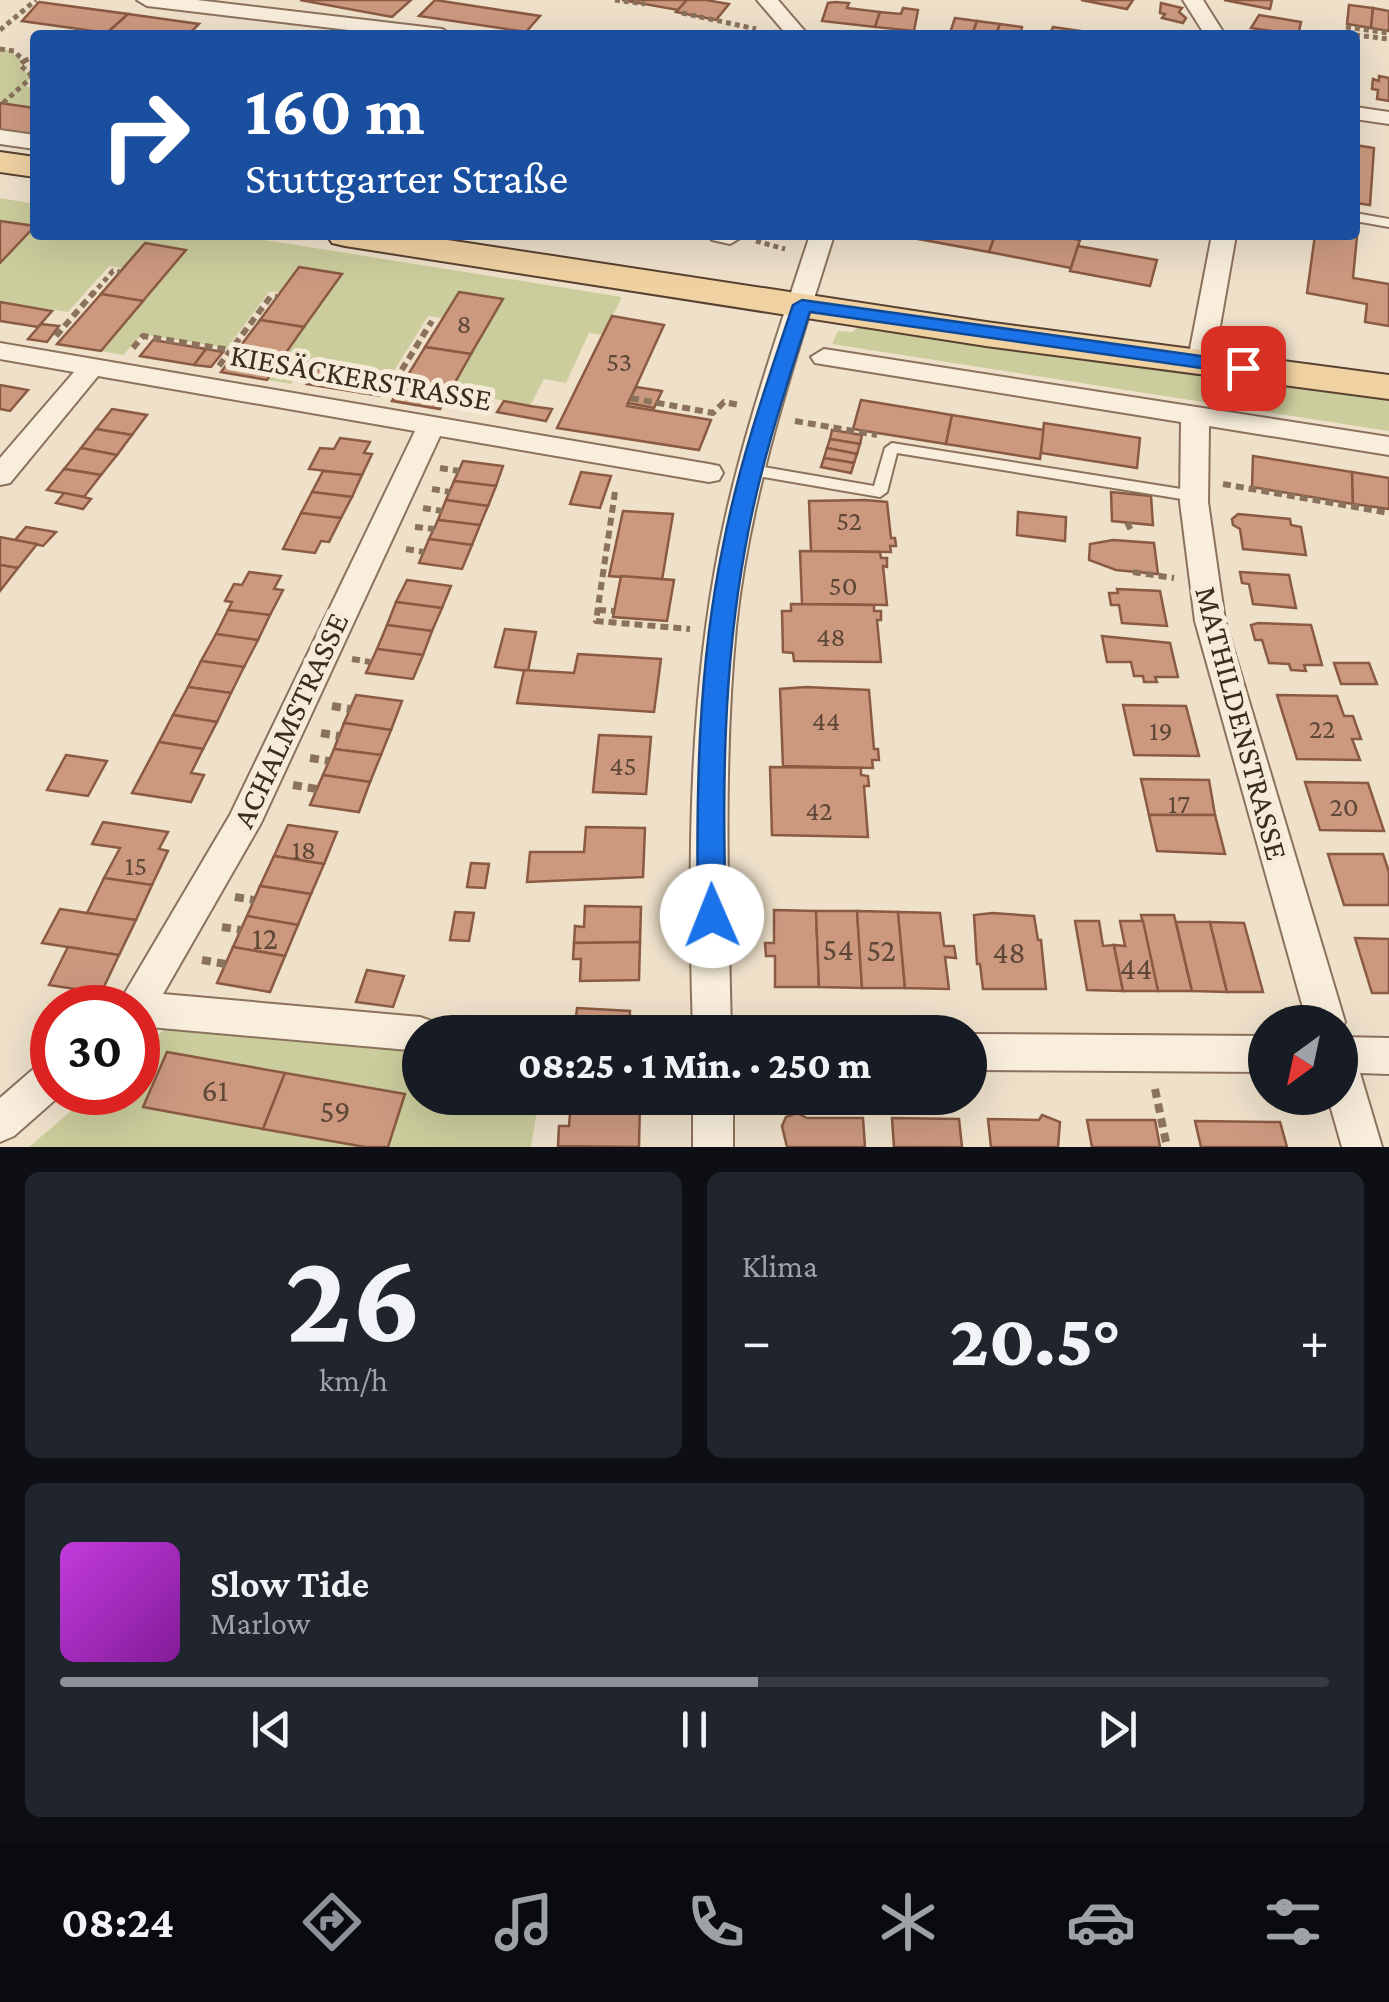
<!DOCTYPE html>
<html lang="de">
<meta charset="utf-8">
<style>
:root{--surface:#171b24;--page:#20242c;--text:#f1f3f6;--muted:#9ea1a6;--line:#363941;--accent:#8c9099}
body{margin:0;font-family:"Crimson Pro",serif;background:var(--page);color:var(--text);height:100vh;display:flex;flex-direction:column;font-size:38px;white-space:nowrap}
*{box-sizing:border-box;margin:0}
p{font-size:32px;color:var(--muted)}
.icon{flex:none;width:55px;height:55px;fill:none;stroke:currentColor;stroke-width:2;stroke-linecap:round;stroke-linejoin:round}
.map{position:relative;height:1147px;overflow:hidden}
.sheet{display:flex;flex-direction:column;gap:25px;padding:25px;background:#0d0f14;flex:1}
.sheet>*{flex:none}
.hud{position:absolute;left:30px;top:30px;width:1330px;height:210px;border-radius:10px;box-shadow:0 10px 40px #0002;background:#1a4fa0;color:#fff;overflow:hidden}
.needle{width:65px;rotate:213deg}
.controls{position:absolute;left:1248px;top:1005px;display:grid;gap:20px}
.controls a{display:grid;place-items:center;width:110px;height:110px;border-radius:50%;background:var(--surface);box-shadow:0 10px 40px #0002;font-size:50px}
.speed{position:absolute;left:30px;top:985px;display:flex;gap:20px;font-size:50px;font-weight:700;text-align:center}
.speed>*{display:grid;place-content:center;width:130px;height:130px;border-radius:50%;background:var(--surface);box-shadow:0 10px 40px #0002;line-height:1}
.speed .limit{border:15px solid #d22;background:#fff;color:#111}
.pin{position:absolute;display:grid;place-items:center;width:85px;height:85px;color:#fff;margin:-42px;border-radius:20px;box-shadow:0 5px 15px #0006}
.me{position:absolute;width:110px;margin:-55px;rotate:359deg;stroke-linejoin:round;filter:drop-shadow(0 0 8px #0008)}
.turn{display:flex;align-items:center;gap:35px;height:210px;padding:0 50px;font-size:45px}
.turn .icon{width:130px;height:130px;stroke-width:2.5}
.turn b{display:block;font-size:70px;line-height:85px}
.big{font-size:75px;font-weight:800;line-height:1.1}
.sheet .tile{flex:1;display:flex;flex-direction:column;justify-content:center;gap:15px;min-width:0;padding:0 35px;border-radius:15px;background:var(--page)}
.sheet .dial{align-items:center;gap:0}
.dial b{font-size:130px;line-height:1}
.song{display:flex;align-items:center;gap:30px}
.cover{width:120px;height:120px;border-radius:15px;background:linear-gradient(135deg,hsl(290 70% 55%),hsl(290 70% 35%))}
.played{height:10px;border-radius:5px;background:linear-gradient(90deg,var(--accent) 55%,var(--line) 55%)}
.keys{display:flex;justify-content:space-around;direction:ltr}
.heat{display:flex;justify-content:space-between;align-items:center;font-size:55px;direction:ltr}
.sheet .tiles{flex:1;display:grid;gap:25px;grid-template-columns:1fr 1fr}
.tile:last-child{grid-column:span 2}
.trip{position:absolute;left:402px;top:1015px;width:585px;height:100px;border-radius:50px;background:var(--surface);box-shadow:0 10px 40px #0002;font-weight:800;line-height:100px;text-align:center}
.menu{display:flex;height:160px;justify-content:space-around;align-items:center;background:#090b0e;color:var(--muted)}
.menu .icon{width:70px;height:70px}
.menu .active{color:var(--accent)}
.menu b{font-size:45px;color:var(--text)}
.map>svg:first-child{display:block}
.green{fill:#cbcd9c}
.building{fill:#cc997f;stroke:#8a5a43;stroke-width:2.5}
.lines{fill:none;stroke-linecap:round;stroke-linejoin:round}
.service-casing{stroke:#8b725d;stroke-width:4}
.minor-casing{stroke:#8b725d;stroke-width:4}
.primary-casing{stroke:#594131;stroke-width:4}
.path-far2{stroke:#8b725d;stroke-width:5;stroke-dasharray:5 4;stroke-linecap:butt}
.path-far1{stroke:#8b725d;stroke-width:6;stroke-dasharray:8 5;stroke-linecap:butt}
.path{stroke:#8b725d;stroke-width:8;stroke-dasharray:9 6;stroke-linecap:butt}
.service{fill:#f9eedc;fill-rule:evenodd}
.minor{fill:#f9eedc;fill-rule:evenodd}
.primary{fill:#f0d2a2;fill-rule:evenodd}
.route{fill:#1a73e8;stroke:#114b97;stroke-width:2.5}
.labels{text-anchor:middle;stroke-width:10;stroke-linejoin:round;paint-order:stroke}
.number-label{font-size:28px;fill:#5f4738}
.street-label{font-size:32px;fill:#3b2c21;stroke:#f6ebd8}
.near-number-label{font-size:32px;fill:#5f4738}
</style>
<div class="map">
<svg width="1389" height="1147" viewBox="0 0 1389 1147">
<rect width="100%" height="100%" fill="#eee0c9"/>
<g class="green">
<polygon points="0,49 14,51 14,55 24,61 20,66 32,77 23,86 35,88 35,108 0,103"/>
<polygon points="0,198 35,204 35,235 233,235 622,297 603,335 589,333 566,383 544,379 530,406 494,399 487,411 443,403 502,299 459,292 442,318 428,316 392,374 309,360 291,384 267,380 341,274 299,268 280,292 269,292 227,348 142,334 123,355 101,351 185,251 145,243 123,268 109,266 68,312 0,302 0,263 35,227 0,221"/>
<polygon points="858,326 1389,398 1389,431 832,344 838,331 853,332"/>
<polygon points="167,1027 420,1046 420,1098 539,1098 531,1147 29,1147 92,1093 138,1092 138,1053"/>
</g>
<g class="building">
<polygon points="300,0 411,0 392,17"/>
<polygon points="435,0 540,16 526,32 419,16"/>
<polygon points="622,0 687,0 678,10"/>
<polygon points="687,0 706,0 729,4 716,20 676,12"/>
<polygon points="1081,0 1133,0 1127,9"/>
<polygon points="1224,0 1272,0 1270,9"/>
<polygon points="39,2 128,14 107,33 22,21"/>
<polygon points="835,2 849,3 847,8 880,12 875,27 822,21 828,3"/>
<polygon points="1161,3 1182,8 1179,12 1186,18 1183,23 1162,18 1165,14 1160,13"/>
<polygon points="1349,5 1373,8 1371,28 1347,24"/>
<polygon points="903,8 918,10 914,31 875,27 880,12 901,14"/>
<polygon points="1373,8 1389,11 1389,31 1371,28"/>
<polygon points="128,14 199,24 188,35 107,33"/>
<polygon points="1259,15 1301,22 1298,35 1251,28"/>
<polygon points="955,18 977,21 972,35 950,33"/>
<polygon points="977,21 1000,24 996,35 972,35"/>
<polygon points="1000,24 1022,27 1020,35 996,35"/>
<polygon points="1053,27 1108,35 1049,35"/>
<polygon points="1379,76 1389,78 1389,101 1377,99 1378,90 1372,89 1373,79 1379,81"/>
<polygon points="0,103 35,108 35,137 0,131"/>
<polygon points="1355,145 1374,148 1370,205 1355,203"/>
<polygon points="0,221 35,226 0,263"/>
<polygon points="1355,226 1358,226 1353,278 1389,284 1389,326 1365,322 1367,304 1307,293 1315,235 1355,235"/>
<polygon points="915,235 995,235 989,252 913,238"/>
<polygon points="995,235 1054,235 1080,240 1071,268 989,252"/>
<polygon points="145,243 186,250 143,301 101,294"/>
<polygon points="1078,246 1157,260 1150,286 1070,271"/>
<polygon points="299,267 342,274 304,327 260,320"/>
<polygon points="459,292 503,299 471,354 425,347"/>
<polygon points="101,294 143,301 101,351 57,344"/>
<polygon points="0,302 52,311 38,327 0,321"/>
<polygon points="612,316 664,325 627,406 711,420 699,450 557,428"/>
<polygon points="260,320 304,327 267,380 221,372"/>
<polygon points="41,324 59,326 47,342 28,339"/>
<polygon points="153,340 206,349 194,365 140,356"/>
<polygon points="425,347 471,354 440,409 392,401"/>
<polygon points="206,349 223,352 211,367 194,365"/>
<polygon points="319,368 373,377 362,393 307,384"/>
<polygon points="373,377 391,380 381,396 362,393"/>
<polygon points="0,385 28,390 10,411 0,409"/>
<polygon points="636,387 662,391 654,408 628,403"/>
<polygon points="861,400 952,415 946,444 853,429"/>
<polygon points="504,401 530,406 552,409 546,421 497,412"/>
<polygon points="112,409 147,415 132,435 96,429"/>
<polygon points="952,415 1044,430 1040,459 946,444"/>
<polygon points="1044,423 1140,438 1137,468 1041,453"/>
<polygon points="96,429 132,435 117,455 81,448"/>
<polygon points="832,430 862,435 860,444 830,439"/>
<polygon points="340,438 370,442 364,453 372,454 362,475 309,469 320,448 334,449"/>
<polygon points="830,439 860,444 857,454 827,448"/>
<polygon points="81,448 117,455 101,475 64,469"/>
<polygon points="827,448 857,454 854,463 824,458"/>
<polygon points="1253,456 1352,472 1353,504 1252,487"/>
<polygon points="824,458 854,463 851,473 821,467"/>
<polygon points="463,461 503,466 496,486 454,481"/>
<polygon points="64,469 101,475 84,497 47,490"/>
<polygon points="323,471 362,475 352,497 312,492"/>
<polygon points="581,472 611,476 600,508 570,504"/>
<polygon points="1352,472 1389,478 1389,509 1353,504"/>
<polygon points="454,481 496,486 488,506 446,500"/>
<polygon points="312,492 352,497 341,518 301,513"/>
<polygon points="1111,492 1151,496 1153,525 1112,521"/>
<polygon points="64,493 84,497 91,499 83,509 56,503"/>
<polygon points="446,500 488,506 480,525 438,520"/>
<polygon points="865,500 887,502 891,538 895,538 896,546 890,546 891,552 811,551 809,501"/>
<polygon points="623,511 673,514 662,580 609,576"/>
<polygon points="1018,512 1066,517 1065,541 1017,535"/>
<polygon points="301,513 341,518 329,542 321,541 315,553 283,549"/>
<polygon points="1238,514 1290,519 1291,525 1301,527 1306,555 1243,549 1240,529 1233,525 1232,519"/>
<polygon points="438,520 480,525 472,545 429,539"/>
<polygon points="26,527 56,532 43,546 15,540"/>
<polygon points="0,537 15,540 37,544 18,568 0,565"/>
<polygon points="429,539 472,545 462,569 419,563"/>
<polygon points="1113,540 1154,543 1158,574 1116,570 1089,560 1090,544"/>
<polygon points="800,551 880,552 881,558 887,558 887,567 883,566 887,605 802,604"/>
<polygon points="0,565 18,568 0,591"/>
<polygon points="249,572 281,576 274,589 283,590 270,615 228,610 232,602 225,601 234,584 242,585"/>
<polygon points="1240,572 1289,575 1296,608 1253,604 1249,584 1242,583"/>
<polygon points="621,576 674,580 667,621 613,617"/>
<polygon points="407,580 451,586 442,608 396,602"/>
<polygon points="1117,589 1160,591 1167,626 1122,623 1119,605 1111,605 1109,593 1118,593"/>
<polygon points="396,602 442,608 432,631 387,625"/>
<polygon points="791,604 874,605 874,611 881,611 881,620 877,620 881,662 794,661 793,653 783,652 782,611 791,611"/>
<polygon points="228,610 270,615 258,640 216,634"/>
<polygon points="1258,623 1311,625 1322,665 1304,665 1306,671 1291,670 1289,664 1269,663 1262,640 1255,640 1251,625"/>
<polygon points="387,625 432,631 423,655 377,649"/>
<polygon points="505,629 536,632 528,671 495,667"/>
<polygon points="216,634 258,640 244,667 201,661"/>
<polygon points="1102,636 1170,643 1178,677 1155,677 1157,682 1144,682 1143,676 1134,676 1131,662 1107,662"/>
<polygon points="377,649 423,655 413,679 366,673"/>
<polygon points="578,654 661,659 654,712 517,703 524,670 574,673"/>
<polygon points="201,661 244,667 231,693 188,687"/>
<polygon points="1334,663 1369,663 1377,684 1341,684"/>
<polygon points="188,687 231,693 217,722 173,715"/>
<polygon points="806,687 869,690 874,749 878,749 879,760 872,760 873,768 783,766 780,689"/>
<polygon points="356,695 402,701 391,730 344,723"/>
<polygon points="1277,695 1337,696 1344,716 1353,716 1361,739 1352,739 1360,760 1297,759"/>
<polygon points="1123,705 1186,706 1199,756 1134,755"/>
<polygon points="173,715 217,722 203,749 159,742"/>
<polygon points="344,723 391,730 381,755 334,749"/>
<polygon points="599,735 651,737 646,794 593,792"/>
<polygon points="159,742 203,749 191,773 204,775 191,802 132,793"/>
<polygon points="334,749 381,755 370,782 323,775"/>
<polygon points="66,755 107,761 88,796 47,790"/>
<polygon points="770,767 861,768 861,775 868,776 869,786 864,786 868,837 772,835"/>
<polygon points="323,775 370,782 359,812 310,805"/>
<polygon points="1141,779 1209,780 1215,815 1149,815"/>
<polygon points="1305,782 1368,783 1384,831 1320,830"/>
<polygon points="1149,815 1215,815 1225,854 1157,851"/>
<polygon points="103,822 168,832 159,849 168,851 152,885 104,878 120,848 92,844"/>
<polygon points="288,825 337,832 324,864 274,856"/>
<polygon points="586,827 645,828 643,877 527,882 530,852 584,852"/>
<polygon points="1328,854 1383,854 1389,872 1389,905 1344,905"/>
<polygon points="274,856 324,864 311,894 260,886"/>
<polygon points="471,863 489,864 485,888 467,887"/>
<polygon points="104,878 152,885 136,920 87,913"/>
<polygon points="260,886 311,894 298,925 247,916"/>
<polygon points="585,906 641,907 640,942 574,943 575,926 584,927"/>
<polygon points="60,909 87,913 136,920 119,955 42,943"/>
<polygon points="774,910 816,911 819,987 775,987 775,956 766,956 765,943 774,943"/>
<polygon points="816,911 857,911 862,988 819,987"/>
<polygon points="857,911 898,912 905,988 862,988"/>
<polygon points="455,912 474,913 469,941 450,940"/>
<polygon points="898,912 940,913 944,946 954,946 956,958 945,957 949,989 905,988"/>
<polygon points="992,913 1034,916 1038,940 1041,940 1046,989 983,989 980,964 977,964 974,915"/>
<polygon points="1141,915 1174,915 1192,991 1158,991"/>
<polygon points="247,916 298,925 285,956 233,947"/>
<polygon points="1075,921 1099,921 1103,946 1114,945 1123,991 1087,990"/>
<polygon points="1120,921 1143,921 1158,991 1123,991 1114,945 1125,946"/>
<polygon points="1176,922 1210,922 1227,992 1192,991"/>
<polygon points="1210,922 1244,923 1263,992 1227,992"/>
<polygon points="1355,938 1389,939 1389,993 1372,993"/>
<polygon points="640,942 639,980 580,981 581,959 573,959 574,943"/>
<polygon points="68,947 119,955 101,993 49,985"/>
<polygon points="233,947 285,956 270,992 217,983"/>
<polygon points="367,970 404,976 393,1007 356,1002"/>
<polygon points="577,1008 630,1011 629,1030 575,1027"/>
<polygon points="167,1052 285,1073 263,1129 143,1107"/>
<polygon points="285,1073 405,1094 388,1147 365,1147 263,1129"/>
<polygon points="571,1101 640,1102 639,1147 558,1146 559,1126 569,1126"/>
<polygon points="797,1113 807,1118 863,1118 865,1147 787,1147 782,1126 786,1117"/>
<polygon points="1042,1115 1060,1122 1058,1147 991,1147 988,1119 1039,1120"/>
<polygon points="892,1118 959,1119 962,1147 894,1147"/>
<polygon points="1087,1120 1155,1120 1160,1147 1092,1147"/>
<polygon points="1195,1121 1280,1122 1287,1147 1201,1147"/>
</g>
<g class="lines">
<defs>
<g id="service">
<polygon points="1355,213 1389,219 1389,227 1355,221"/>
<polygon points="892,443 1194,491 1201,496 1194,501 897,453 887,492 880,497 752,475 745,470 752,465 874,486 885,448"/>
</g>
<g id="minor">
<polygon points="137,0 197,0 442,29 452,35 391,35 147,6"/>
<polygon points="757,0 778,0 808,35 787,35"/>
<polygon points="1183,0 1203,0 1225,35 1205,35"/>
<polygon points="1355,107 1389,112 1389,124 1355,119"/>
<polygon points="0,130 35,135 35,149 0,144"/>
<polygon points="708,235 741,235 742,237 730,244 712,240"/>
<path d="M810,235H834C794,363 750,493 736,627C723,762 728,897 731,1032H693C688,872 688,706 719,548C740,441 776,339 810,235Z"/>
<polygon points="1212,235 1236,235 1216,349 1203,357 1190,349"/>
<polygon points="0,343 709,464 719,466 723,473 719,480 709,482 440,436 261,823 163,994 420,1017 434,1022 439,1032 420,1032 420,1051 138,1026 138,1008 116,1008 230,815 415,431 98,376 10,483 0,485 0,458 74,372 0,359"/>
<polygon points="824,349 1389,437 1389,455 1209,426 1208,502 1225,621 1345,1022 1340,1033 1340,1022 1307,1022 1195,621 1180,502 1181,422 815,363 811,357"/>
<polygon points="970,1034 1265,1036 1265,1072 970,1070"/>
<polygon points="1340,1037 1389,1038 1389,1074 1360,1073 1382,1147 1342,1147 1328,1098 1340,1098"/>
<polygon points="52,1060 52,1092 64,1092 14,1136 0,1142 0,1098 38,1065"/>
<rect x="693" y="1098" width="40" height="49"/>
</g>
<g id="primary">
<polygon points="0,152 35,157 35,177 0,172"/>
<polygon points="327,235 415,235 986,322 1389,375 1389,399 986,346 345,246 332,243"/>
</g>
</defs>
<use href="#service" class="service-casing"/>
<use href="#minor" class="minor-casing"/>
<use href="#primary" class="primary-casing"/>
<g class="path-far2">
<polyline points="615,0 645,4"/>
<polyline points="682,13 756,29"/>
<polyline points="1346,27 1389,33"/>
<polyline points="0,30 36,0"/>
<polyline points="67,35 74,28"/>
<polyline points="1355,35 1389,39"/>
<polyline points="0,49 14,51 24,61 20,65 35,78"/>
<polyline points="24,61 35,56"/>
<polyline points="3,103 32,77"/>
<polyline points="756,241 785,249"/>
<polyline points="92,295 113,271 120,272"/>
</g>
<g class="path-far1">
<polyline points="56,336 94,292"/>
<polyline points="133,348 143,336 230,350"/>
<polyline points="219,366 271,296 277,297"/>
<polyline points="301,377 310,363 397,378"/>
<polyline points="388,392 432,321"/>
<polyline points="631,398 713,413 724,402 739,405"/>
<polyline points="795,421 877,435"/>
<polyline points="440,468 459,471"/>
<polyline points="1223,484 1389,513"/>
<polyline points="432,489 450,492"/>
<polyline points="615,492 596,621 690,629"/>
<polyline points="423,508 442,511"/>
<polyline points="1127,522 1132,533"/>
<polyline points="415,527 434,529"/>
<polyline points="406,549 424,552"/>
<polyline points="1133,572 1174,578"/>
<polyline points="598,610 614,611"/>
<polyline points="352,659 370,662"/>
</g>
<g class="path">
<polyline points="332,706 350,709"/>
<polyline points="321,733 339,736"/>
<polyline points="310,758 329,761"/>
<polyline points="293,785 317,789"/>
<polyline points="235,897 254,900"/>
<polyline points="222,927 241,930"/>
<polyline points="202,960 226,964"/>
<polyline points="1155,1089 1167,1147"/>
</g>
<use href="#service" class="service"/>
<use href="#minor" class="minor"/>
<use href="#primary" class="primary"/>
</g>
<path class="route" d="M802,300L1243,362L1253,368L1243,374L810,312C785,390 759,468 745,549C723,670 722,794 726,916L721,925L712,928L702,925L698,916C696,793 698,667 723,546C739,463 766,385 793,305Z"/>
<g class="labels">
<g class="number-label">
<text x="464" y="333">8</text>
<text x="619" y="371">53</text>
<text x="849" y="530">52</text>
<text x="843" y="595">50</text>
<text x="831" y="646">48</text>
<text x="826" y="730">44</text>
<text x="1322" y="738">22</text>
<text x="1161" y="740">19</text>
<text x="623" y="775">45</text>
<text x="1179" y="813">17</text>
<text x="1344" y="816">20</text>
<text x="819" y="820">42</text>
<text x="304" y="859">18</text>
<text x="136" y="875">15</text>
</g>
<g class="street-label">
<text transform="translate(361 377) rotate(10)" y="11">KIESÄCKERSTRASSE</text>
<text transform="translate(290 720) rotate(-65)" y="11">ACHALMSTRASSE</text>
<text transform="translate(1242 723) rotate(75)" y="11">MATHILDENSTRASSE</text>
</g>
<g class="near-number-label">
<text x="265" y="949">12</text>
<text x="838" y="960">54</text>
<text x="881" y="961">52</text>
<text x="1009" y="963">48</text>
<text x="1136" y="979">44</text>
<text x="215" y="1101">61</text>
<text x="335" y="1122">59</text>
</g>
</g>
</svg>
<div class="controls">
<a><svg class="needle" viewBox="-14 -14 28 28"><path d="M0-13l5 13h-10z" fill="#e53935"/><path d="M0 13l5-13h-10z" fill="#9ea1a6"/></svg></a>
</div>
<div class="speed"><div class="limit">30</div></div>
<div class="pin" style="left:1243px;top:368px;background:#d93025"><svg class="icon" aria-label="arrive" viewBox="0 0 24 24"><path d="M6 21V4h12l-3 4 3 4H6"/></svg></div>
<svg class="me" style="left:712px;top:916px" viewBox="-20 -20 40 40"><circle r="19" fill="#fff"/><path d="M0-13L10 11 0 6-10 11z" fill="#1a73e8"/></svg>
<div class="trip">08:25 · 1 Min. · 250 m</div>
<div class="hud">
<div class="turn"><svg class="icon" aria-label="right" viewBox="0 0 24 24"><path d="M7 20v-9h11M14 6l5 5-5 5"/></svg><div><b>160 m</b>Stuttgarter Straße</div></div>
</div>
</div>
<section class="sheet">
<div class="tiles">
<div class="tile dial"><b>26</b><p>km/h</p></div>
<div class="tile"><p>Klima</p>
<div class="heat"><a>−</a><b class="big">20.5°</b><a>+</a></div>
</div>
<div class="tile">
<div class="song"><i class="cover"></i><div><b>Slow Tide</b><p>Marlow</p></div></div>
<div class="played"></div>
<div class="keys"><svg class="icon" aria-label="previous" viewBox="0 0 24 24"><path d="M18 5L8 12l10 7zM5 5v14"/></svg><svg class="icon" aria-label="pause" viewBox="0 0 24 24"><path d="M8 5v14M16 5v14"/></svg><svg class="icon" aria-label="next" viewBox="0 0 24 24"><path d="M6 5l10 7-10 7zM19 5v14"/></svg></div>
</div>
</div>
</section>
<nav class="menu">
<b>08:24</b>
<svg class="icon active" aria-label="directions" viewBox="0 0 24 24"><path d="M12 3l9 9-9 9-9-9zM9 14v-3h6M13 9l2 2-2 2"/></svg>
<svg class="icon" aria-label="music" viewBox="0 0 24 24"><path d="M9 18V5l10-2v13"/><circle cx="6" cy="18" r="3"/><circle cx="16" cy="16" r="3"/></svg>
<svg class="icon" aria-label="phone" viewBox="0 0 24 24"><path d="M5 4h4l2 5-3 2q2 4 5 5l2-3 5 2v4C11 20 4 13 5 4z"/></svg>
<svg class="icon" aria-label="climate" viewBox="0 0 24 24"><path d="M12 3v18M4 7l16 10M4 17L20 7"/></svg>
<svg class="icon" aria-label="car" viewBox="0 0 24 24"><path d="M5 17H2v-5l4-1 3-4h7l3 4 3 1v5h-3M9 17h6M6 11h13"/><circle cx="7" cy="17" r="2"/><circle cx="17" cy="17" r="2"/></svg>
<svg class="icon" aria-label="filters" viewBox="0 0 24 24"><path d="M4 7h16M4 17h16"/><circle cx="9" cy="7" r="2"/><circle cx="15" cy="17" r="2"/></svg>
</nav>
